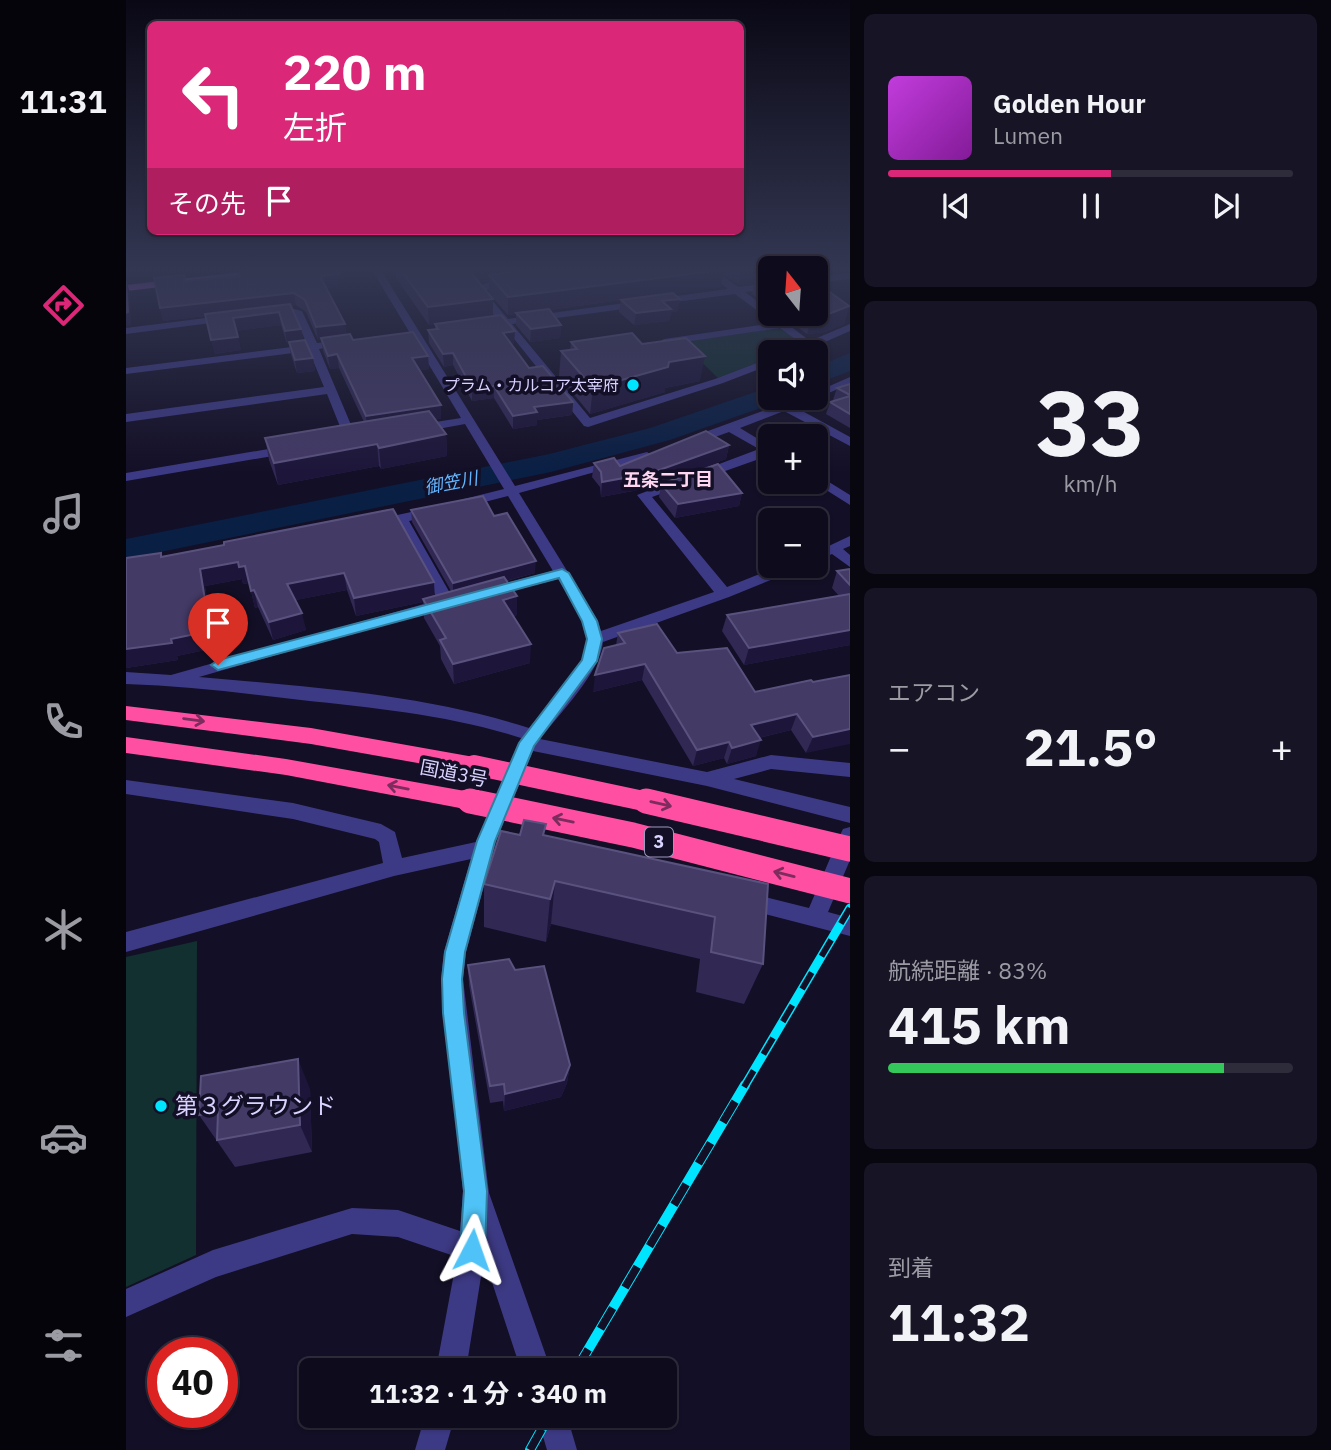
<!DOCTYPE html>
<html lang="ja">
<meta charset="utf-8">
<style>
:root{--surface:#0e0b1c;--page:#171425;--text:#f1f3f6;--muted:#9b9ba3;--line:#2e2b3b;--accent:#db2777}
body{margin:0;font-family:"IBM Plex Sans","Noto Sans JP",sans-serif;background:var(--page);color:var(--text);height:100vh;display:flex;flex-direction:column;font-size:26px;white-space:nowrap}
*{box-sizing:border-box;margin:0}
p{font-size:23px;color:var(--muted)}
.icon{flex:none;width:38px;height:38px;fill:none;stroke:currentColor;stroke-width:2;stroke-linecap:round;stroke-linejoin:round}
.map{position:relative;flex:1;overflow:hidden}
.details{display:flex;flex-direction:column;gap:14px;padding:14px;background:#08060f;width:481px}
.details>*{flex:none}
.banner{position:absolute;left:21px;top:21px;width:597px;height:214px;border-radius:10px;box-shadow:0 2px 5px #0004,0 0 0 2px var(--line);background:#db2777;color:#fff;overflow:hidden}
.needle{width:46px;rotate:343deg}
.controls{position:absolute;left:632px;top:256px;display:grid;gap:14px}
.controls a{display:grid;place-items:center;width:70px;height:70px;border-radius:10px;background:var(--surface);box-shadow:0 2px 5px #0004,0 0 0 2px var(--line);font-size:35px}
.speed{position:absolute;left:21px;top:1337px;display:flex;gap:14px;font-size:35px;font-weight:700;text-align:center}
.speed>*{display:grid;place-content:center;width:91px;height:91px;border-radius:50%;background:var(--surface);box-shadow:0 2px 5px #0004,0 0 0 2px var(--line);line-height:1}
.speed .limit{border:10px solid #d22;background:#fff;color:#111}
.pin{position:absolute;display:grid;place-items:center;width:60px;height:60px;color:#fff;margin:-72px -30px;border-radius:50% 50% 50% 0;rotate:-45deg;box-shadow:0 0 7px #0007}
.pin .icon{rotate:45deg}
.me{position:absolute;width:77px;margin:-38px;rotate:4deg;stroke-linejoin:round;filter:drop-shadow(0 0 5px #0008)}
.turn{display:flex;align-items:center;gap:24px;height:147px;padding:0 21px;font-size:32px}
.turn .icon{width:91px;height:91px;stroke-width:2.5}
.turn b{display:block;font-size:49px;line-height:60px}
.then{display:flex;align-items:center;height:66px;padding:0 21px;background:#0003;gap:14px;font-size:26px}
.big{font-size:52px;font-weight:700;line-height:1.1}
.details .card{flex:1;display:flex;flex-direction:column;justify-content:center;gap:10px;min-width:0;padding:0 24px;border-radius:10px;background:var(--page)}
.details .dial{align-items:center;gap:0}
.dial b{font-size:91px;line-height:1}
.song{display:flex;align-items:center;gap:21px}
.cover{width:84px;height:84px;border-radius:10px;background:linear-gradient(135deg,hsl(290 70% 55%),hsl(290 70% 35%))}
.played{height:7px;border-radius:4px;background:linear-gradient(90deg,var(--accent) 55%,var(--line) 55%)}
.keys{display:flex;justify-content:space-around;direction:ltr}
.heat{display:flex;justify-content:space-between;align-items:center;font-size:38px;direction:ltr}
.charge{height:10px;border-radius:5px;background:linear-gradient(90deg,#34c759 83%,var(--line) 0)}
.trip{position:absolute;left:173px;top:1358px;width:378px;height:70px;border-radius:10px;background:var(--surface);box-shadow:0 2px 5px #0004,0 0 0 2px var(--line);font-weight:700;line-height:70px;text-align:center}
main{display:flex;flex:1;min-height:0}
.tab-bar{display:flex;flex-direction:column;width:126px;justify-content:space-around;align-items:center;background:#06040b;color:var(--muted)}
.tab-bar .icon{width:49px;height:49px}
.tab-bar .on{color:var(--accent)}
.tab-bar b{font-size:32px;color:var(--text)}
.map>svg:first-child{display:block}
.green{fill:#12302f}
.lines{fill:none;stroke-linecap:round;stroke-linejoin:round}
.river{fill:#0a1f44;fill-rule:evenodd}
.minor{fill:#3d3a85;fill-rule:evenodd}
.major{fill:#c25bff;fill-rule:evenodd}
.highway{fill:#ff4fa3;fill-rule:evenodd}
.rail-far1-casing{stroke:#00e5ff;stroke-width:9}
.rail-casing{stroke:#00e5ff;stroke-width:10}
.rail-far1{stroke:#130f26;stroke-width:6;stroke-dasharray:19;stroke-linecap:butt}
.rail{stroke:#130f26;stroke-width:8;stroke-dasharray:24;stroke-linecap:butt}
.highway-bridge-far1{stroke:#ff4fa3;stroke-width:20}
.highway-bridge{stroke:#ff4fa3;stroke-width:25}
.wall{fill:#312854}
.shaded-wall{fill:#1d163a}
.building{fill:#433a66;stroke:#5a527e;stroke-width:2}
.oneway{stroke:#7d2c5e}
.route{fill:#4fc3f7;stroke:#337fa1;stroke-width:2}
.poi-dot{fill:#00e5ff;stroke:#130f26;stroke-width:2.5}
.labels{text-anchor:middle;stroke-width:7;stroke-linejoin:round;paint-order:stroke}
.far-poi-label{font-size:16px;fill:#d9d4ff;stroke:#130f26;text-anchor:end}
.far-neighbourhood-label{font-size:18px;font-weight:bold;fill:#ffd6f0;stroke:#130f26}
.far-water-label{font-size:18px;font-style:italic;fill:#62b6ff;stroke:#130f26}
.shield{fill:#130f26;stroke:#9e99be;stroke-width:2}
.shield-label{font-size:18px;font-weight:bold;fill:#d9d4ff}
.street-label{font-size:19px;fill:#d9d4ff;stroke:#130f26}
.near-poi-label{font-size:23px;fill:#d9d4ff;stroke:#130f26;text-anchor:start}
</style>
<main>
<nav class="tab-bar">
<b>11:31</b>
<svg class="icon on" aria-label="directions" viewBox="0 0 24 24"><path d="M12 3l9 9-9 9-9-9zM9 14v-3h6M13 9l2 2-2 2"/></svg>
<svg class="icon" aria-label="music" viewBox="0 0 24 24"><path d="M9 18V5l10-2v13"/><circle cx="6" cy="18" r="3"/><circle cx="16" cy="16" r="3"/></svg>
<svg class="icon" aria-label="phone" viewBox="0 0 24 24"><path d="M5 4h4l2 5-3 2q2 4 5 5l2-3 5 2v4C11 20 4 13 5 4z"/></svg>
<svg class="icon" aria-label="climate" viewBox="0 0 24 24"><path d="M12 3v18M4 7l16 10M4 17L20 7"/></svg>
<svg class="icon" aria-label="car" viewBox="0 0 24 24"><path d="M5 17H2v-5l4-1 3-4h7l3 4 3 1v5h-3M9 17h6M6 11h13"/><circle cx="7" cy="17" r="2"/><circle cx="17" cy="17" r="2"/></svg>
<svg class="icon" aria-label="filters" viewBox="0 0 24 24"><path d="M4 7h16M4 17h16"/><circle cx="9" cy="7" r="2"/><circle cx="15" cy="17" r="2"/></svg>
</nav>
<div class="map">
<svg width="724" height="1450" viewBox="0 0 724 1450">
<rect width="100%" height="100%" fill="#130f26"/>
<g class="green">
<polygon points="650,328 658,329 679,345 662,352 644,352 644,358 592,378 555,342"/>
<polygon points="71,941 70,1255 0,1287 0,957"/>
</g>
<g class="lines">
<g class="river">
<polygon points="724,353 724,371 690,384 690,367"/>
<polygon points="644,387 644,397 656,397 654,401 544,440 425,472 0,559 0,539 423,454 524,428"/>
</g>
<g class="minor">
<path d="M246,270H255L389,486L521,452L527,456L393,493L472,621L475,631L588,592L511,495L633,449L603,432L564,446L560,445V439L675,397H690V392L724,377V384L669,407L724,437V446L658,411L614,428L644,446V455L526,497L601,587L656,565H676L674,568L603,597L477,642C474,673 433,714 414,739L581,772L645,755L724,763V777L645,769L608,779L724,807V823L581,786L407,751L370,841L340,952L337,979L363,1193L425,1370H395L358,1258L340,1370H310L331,1257L272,1237L226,1234L90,1277L0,1317V1289L87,1250L226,1208L272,1210L334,1231L337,1191L315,979L318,952L345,859L268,876L0,952V932L257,863L253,842L249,839L167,819L0,794V780L167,803L255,824L269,832L276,858L350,842L395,738C323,715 249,708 175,700C117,693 59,686 0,684V672L45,675L312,600L271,523L249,528L242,524L244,521L308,507L315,511L313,514L283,521L329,602L326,605L73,677C183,687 297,694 403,728C419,708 464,663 461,637C457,616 442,597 432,579L362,597L354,592L357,589L427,571L382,496L335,508L328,504L330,501L378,489L339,424L290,433L284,429L290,425L335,418Z"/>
<path d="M578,270H588L612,287L644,283V289L619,292L684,341L724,324V331L676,352H662L676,344L654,328L538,345L533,342L538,339L648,323L609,294L386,324L464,418L589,379L644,358V365L597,383L462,427L458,426L377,325L358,328L353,325L372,320L348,290C357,282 378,277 389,283L358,291L382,319L602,289Z"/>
<polygon points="724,273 724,279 690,283 690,277"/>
<polygon points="164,308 176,311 191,343 219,340 224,343 193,349 231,439 229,442 219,439 201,394 0,422 0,414 198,387 183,351 0,374 0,368 181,345 169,315 146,316 141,313"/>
<polygon points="104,315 108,316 108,320 0,334 0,328"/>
<polygon points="166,445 172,449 170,452 0,481 0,473"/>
<polygon points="690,474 724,495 724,505 686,481 690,481"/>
<polygon points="724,536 724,546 717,549 724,555 724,567 706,554 690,561 690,552"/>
<polygon points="724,827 724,860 702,912 724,918 724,936 612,907 609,901 612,895 619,892 683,908 714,835 717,829"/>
<polygon points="299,1416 329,1416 319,1450 289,1450"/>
<polygon points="411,1416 441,1416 451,1450 421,1450"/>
</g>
<polygon class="major" points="135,270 161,270 156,273 0,291 0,285"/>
<g class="highway">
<polygon points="0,706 185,728 348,757 356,759 359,765 356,771 348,773 185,744 0,720"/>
<polygon points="0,737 160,759 339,791 347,794 350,800 347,806 339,809 160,775 0,753"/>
</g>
<defs>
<polyline id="rail-far1" points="618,1087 724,908"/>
<g id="rail">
<polyline points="450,1370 619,1085"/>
<polyline points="404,1450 423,1416"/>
</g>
</defs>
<use href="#rail-far1" class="rail-far1-casing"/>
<use href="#rail" class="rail-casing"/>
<use href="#rail-far1" class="rail-far1"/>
<use href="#rail" class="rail"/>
<g class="highway-bridge-far1">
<polyline points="348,765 527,803"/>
<polyline points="339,800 352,803"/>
</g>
<g class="highway-bridge">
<polyline points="344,801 507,835 724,891"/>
<polyline points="520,801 724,849"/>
</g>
</g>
<g class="wall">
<polygon points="26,270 59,270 60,281 215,286 200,288 219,324 220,335 227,340 302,356 303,369 294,370 315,419 309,419 320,434 321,456 255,469 253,466 152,485 143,460 139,438 238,422 213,368 204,369 197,351 195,340 192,340 180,312 170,305 165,306 175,329 177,340 187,358 189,371 171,373 165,355 163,344 161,344 155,325 110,331 115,350 89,354 79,316 37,321"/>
<polygon points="270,270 644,270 644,307 626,294 628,283 613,284 597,274 595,287 548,293 552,311 545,312 543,321 508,325 493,312 495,300 424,310 435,325 434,338 404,342 390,325 390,314 382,315 363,293 363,281 356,281 353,283 367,316 388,344 386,344 403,368 447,402 446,415 411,420 411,425 387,429 368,398 346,401 327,365 318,367 303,343 302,330 309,329 309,324 303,325 270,278"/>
<polygon points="723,306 718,324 699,332 681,334 652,313 690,313"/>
<polygon points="445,342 516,344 574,381 539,388 539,392 464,414 433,376 435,351 444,350"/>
<polygon points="724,384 724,428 700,414 704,402 709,401 707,400 711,388"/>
<polygon points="603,445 600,459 523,488 475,497 474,487 466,477 468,463 494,466"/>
<polygon points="535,484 616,493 613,506 549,518 533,497"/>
<polygon points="285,510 368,516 409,573 381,581 391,596 391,615 388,616 404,663 328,684 315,659 314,646 298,618 297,602 230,616 221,590 170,600 180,630 147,640 132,607 129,608 123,583 117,584 116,579 79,586 89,648 51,656 52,660 0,668 0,558 36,557 98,545 309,596 325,591 286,522"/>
<polygon points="724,569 724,645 618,665 596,631 601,615 713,596 706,588 711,571"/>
<polygon points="492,633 551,653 629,692 724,675 680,753 665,730 633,738 630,756 601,764 598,758 567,766 516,680 467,692 490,645"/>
<polygon points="394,835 419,835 642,884 637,964 618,1004 570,992 574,959 425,924 420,942 358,927 358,884"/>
<polygon points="342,965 444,1065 441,1083 435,1097 378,1111 377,1101 364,1103 343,985"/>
<polygon points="184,1089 186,1152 109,1167 73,1115"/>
</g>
<g class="shaded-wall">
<polygon points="0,270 3,270 4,282 1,283 4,293 5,325 0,326"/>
<polygon points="26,270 59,270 60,276 59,276 61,287 29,279"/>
<polygon points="346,270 458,270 363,275 363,281 356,281 346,288"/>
<polygon points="598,270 595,287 382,315 382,297"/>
<polygon points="616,270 644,270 644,281 630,276 628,283 613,284"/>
<polygon points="214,274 215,286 196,288 194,276"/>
<polygon points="168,293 170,305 37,321 34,308"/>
<polygon points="367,299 367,317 303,325 302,307"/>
<polygon points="554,299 552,311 545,312 543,321 508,325 510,313 536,301"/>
<polygon points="723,306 718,324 699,332 681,334 686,316"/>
<polygon points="153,312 155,325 110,331 107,318"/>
<polygon points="219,324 220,336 192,340 190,327"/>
<polygon points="435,325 434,338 404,342 405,329"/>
<polygon points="175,329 177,342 161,344 159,331"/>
<polygon points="389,331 388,344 377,345 377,333"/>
<polygon points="112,337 115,350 89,354 85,340"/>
<polygon points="327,353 327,365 318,367 317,354"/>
<polygon points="211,354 213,368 204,369 202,356"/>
<polygon points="302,356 303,369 287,371 286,358"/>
<polygon points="579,356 574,381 539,388 539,392 464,414 467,388 543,362"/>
<polygon points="187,358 189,371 171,373 169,360"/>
<polygon points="368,386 368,398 346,401 346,388"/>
<polygon points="447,402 446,415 411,420 411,425 387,429 387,416 408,407"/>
<polygon points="315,405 315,419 241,430 240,416"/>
<polygon points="320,434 321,456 255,469 253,448"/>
<polygon points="251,444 253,466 152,485 148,463"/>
<polygon points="603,445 600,459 523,488 475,497 476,482"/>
<polygon points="616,493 613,506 549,518 552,504"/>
<polygon points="410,561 409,573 327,595 327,583"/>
<polygon points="112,562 119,566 123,583 117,584 116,579 79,586 89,648 51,656 52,660 0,668 0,649 74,569"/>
<polygon points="218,573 221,590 165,601 161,584"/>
<polygon points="308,582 309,599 297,599 297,602 230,616 228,598"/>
<polygon points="128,590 132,607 129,608 125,591"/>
<polygon points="391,596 391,615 377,619 377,600"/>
<polygon points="176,613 180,630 147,640 143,622"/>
<polygon points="724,630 724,645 618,665 623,648"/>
<polygon points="405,644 404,663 328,684 327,664"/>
<polygon points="519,664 516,680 467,692 469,675"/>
<polygon points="671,714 665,730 620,741 625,725"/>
<polygon points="724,729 724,744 680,753 687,737"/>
<polygon points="635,740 630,756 601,764 606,748"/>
<polygon points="603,742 598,758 567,766 571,750"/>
<polygon points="429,881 425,924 420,942 424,899"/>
<polygon points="172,1059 184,1089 186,1152 174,1125"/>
<polygon points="444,1065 441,1083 435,1097 378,1111 379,1094"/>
</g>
<g class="building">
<polygon points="112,270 212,270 214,274 194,276 219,324 190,327 179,300 168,293 34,308 28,278 58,275 59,281 114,276"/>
<polygon points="275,270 347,270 346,274 367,299 302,307"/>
<polygon points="403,270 596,270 382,297 363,275"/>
<polygon points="644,274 644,286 630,276"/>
<polygon points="0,281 2,312 0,313"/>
<polygon points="690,282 723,306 705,313 686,316 682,313 690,313"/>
<polygon points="547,293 554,299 536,301 545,309 510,313 495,300"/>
<polygon points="164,304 175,329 159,331 153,312 107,318 112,337 85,340 79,314"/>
<polygon points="423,309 435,325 405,329 390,313"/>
<polygon points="375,315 389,331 377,333 403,368 417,366 447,402 408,407 411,412 387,416 368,386 346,388 327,353 317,354 302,330 312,329 309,324"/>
<polygon points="287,332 302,356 286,358 315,405 240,416 211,354 202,356 195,338 224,334 227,340"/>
<polygon points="506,333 516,344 560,338 579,356 543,362 542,367 467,388 435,351 451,349 445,342"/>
<polygon points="179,340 187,358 169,360 163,342"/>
<polygon points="724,384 724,395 711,388"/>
<polygon points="724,396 724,414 704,402"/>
<polygon points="303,411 320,434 253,448 251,444 148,463 139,438"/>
<polygon points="580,431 603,445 525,473 476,482 475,472 468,463 488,458 494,466"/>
<polygon points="592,464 616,493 552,504 535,484"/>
<polygon points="357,496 368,516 381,513 410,561 327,583 285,510"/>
<polygon points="267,509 308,582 228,598 218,573 161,584 176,613 143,622 128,590 125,591 119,566 113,567 112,562 74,569 84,631 45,639 46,643 0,649 0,558 35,553 35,557 98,545 98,542"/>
<polygon points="724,569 724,585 711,571"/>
<polygon points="378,577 391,596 377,600 405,644 327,664 314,640 320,638 297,599"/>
<polygon points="724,594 724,630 623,648 601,615"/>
<polygon points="531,624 551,653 601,648 629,692 685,680 687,682 724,675 724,729 687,737 671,714 625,725 635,740 606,748 603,742 571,750 519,664 469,675 478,648 499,643 492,633"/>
<polygon points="398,820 420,824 417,835 642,884 637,964 585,952 589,917 429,881 424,899 358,884 375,831 394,835"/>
<polygon points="383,959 389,970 418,966 444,1065 438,1080 379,1094 378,1084 364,1086 342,965"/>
<polygon points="172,1059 174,1125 91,1140 92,1112 73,1115 75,1076"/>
</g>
<defs><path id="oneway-shaft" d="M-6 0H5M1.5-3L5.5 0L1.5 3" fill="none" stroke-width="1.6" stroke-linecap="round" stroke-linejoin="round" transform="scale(1.75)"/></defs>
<g class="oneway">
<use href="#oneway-shaft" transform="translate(68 720) rotate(8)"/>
<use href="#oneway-shaft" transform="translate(272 787) rotate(-169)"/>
<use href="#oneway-shaft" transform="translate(535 804) rotate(13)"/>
<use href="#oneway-shaft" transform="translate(437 820) rotate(-168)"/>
<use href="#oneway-shaft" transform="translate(658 874) rotate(-166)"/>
</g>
<linearGradient id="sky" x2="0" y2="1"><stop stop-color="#0a0815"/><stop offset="0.57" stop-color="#333752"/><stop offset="1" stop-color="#333752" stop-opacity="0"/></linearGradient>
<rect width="724" height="473" fill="url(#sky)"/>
<polygon class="route" points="436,569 443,573 471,621 476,639 471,661 408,746 369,841 339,952 336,979 338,1013 361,1191 359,1250 355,1259 346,1263 337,1259 334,1250 338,1191 317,1013 316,979 319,952 351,841 393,743 456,660 461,639 456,621 433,578 92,670 85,665 92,660"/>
<g class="poi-dot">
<circle cx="507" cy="385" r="7"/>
<circle cx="35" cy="1106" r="7"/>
</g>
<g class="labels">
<g class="far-poi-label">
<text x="493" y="391">プラム・カルコア太宰府</text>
</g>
<g class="far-neighbourhood-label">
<text x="542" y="486">五条二丁目</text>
</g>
<g class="far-water-label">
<text transform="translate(325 483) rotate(-11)" y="6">御笠川</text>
</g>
<rect class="shield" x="519" y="827.5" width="28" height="29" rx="5"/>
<g class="shield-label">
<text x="533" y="848">3</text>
</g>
<g class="street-label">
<text transform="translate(328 773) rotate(11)" y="7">国道3号</text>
</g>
<g class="near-poi-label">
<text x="49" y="1114">第３グラウンド</text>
</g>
</g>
</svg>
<div class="controls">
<a><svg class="needle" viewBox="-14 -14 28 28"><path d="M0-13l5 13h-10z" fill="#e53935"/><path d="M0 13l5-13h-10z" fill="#9b9ba3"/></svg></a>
<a><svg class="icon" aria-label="sound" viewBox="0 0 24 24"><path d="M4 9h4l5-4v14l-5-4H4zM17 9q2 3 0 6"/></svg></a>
<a>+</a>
<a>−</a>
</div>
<div class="speed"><div class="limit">40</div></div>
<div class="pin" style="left:92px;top:665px;background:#d93025"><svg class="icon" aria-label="arrive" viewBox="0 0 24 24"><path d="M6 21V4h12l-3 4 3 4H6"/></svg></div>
<svg class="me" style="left:346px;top:1250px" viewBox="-20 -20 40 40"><path d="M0-17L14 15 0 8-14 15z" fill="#4fc3f7" stroke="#fff" stroke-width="4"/></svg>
<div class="trip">11:32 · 1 分 · 340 m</div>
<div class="banner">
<div class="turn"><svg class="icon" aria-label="left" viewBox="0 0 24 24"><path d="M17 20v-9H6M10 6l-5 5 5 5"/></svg><div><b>220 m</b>左折</div></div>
<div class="then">その先<svg class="icon" aria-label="arrive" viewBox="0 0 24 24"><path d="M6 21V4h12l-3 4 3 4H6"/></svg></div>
</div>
</div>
<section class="details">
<div class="card">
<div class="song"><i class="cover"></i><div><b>Golden Hour</b><p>Lumen</p></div></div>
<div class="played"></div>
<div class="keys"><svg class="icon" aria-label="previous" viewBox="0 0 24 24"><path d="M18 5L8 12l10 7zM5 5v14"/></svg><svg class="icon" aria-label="pause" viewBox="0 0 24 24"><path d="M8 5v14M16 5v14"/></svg><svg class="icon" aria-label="next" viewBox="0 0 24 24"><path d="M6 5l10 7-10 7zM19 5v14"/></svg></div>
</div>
<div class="card dial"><b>33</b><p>km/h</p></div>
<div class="card"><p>エアコン</p>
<div class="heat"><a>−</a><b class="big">21.5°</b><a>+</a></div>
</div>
<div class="card"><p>航続距離 · 83%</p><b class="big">415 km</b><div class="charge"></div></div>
<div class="card"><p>到着</p><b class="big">11:32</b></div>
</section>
</main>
